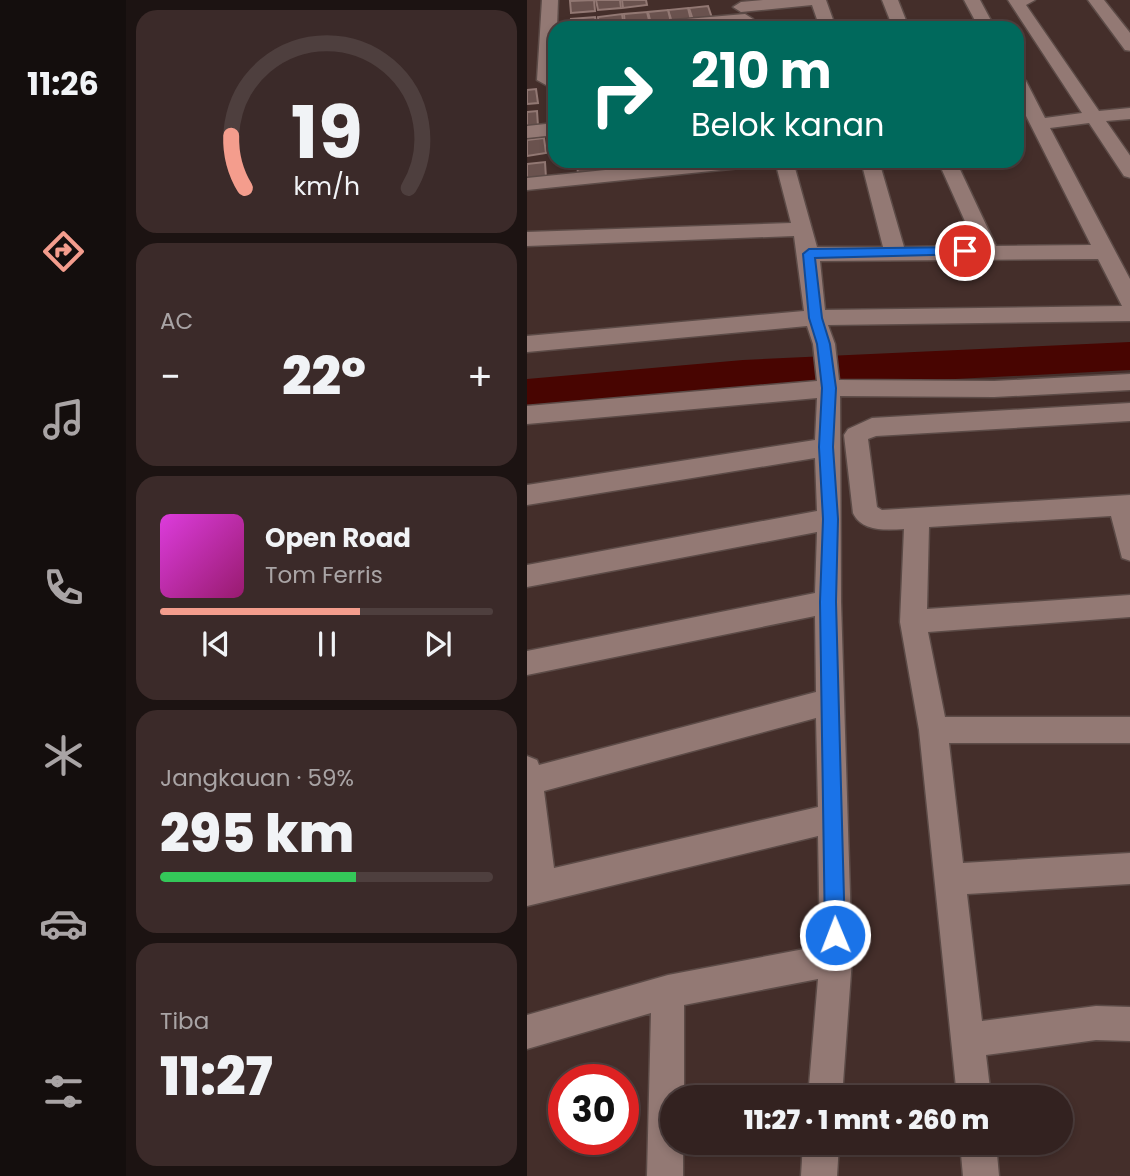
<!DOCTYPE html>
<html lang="id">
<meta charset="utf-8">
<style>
:root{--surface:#332220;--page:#3b2a29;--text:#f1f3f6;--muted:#a9a4a5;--line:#4e3f3e;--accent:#f49d8d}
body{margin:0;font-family:Poppins,sans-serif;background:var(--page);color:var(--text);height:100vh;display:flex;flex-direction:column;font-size:26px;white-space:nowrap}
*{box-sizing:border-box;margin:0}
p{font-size:23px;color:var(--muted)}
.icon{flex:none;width:38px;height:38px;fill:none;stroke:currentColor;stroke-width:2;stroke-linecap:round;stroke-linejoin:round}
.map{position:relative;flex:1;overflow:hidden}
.side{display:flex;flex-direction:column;gap:10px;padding:10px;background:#1c1312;width:401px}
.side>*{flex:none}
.guide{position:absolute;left:21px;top:21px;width:476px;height:147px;border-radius:21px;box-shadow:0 4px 10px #0003,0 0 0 2px var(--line);background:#00695c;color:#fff;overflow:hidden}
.speed{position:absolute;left:21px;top:1064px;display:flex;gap:14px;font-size:35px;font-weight:700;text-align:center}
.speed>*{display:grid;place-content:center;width:91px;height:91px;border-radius:50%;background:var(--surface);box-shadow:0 4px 10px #0003,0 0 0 2px var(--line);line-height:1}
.speed .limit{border:10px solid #d22;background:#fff;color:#111}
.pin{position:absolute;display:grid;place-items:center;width:60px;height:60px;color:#fff;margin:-30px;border:4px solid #fff;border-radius:50%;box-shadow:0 2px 7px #0007}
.me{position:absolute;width:77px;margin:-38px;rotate:359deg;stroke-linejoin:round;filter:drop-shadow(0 0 5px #0008)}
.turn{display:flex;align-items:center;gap:24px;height:147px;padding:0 28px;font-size:32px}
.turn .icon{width:91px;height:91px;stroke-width:2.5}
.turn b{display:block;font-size:49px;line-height:60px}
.big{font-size:52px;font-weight:800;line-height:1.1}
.side .tile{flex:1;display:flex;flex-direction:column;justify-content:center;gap:10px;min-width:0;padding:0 24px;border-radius:21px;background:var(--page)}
.side .dial{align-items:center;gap:0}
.dial svg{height:182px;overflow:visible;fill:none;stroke:var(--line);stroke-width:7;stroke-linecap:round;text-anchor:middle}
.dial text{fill:var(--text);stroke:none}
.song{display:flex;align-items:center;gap:21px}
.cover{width:84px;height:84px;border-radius:10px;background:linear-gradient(135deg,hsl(300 70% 55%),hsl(320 70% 35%))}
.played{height:7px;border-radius:4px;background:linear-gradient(90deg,var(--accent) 60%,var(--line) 60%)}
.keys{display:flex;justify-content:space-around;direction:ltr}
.heat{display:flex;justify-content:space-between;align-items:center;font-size:38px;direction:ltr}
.charge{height:10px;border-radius:5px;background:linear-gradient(90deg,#34c759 59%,var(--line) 0)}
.trip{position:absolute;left:133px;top:1085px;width:413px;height:70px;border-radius:35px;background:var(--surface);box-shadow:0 4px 10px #0003,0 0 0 2px var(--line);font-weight:800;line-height:70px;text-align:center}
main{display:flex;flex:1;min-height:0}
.tabs{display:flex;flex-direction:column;width:126px;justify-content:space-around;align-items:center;background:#140e0d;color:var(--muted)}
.tabs .icon{width:49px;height:49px}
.tabs .on{color:var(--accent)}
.tabs b{font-size:32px;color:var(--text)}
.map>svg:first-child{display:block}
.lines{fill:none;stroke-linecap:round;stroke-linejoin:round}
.river{fill:#480501;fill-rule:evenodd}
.building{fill:#6a524e;stroke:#927873;stroke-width:2}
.street-casing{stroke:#5c4b47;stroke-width:3}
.street{fill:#937974;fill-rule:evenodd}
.route{fill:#1a73e8;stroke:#114b97;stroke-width:2}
</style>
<main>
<nav class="tabs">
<b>11:26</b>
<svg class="icon on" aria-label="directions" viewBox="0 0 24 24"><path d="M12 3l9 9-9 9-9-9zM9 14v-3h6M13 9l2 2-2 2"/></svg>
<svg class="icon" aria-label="music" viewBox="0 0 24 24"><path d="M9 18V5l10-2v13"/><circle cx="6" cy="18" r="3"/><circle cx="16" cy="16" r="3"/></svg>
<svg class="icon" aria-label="phone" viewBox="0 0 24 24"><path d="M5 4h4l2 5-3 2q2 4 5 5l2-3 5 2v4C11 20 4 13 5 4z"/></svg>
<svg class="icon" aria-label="climate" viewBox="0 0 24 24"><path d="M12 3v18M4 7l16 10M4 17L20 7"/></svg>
<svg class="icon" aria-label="car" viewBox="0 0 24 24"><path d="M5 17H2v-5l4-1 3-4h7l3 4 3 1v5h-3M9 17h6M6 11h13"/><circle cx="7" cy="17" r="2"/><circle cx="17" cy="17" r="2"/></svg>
<svg class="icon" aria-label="filters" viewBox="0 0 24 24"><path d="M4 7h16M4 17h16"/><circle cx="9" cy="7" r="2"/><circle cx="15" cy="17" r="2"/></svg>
</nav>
<section class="side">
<div class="tile dial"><svg viewBox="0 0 100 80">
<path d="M14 69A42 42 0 1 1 86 69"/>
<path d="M14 69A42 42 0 0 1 8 46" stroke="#f49d8d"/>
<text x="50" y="56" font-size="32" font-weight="700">19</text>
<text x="50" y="72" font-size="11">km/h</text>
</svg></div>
<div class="tile"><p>AC</p>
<div class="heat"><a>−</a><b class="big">22°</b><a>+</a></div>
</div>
<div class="tile">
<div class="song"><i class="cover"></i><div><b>Open Road</b><p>Tom Ferris</p></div></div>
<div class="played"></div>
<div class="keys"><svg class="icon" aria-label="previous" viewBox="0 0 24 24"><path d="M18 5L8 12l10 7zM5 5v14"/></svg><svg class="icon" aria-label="pause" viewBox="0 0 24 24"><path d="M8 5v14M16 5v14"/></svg><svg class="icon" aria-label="next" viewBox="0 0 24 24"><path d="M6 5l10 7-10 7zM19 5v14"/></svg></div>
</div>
<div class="tile"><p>Jangkauan · 59%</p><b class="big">295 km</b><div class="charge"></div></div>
<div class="tile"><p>Tiba</p><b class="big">11:27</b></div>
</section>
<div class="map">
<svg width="604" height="1176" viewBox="0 0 604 1176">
<rect width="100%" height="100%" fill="#442e2a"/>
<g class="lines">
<polygon class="river" points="604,342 604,370 216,390 0,409 0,379 216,360"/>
</g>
<g class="building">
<polygon points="67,0 68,11 44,13 43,1"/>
<polygon points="69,0 93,0 94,8 71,10"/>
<polygon points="95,0 119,0 120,5 96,8"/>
<polygon points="181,6 185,18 166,20 162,8"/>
<polygon points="161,8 164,20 145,22 141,10"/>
<polygon points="141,10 144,22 124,24 121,12"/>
<polygon points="120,12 123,24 98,26 97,14"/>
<polygon points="95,14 97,26 72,28 71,17"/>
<polygon points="68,17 70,28 45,28 44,19"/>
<polygon points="9,89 11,103 0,104 0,90"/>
<polygon points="10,111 11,126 0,127 0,112"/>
<polygon points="17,138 19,153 0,156 0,140"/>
<polygon points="50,161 78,161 79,172 51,175"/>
<polygon points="81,161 109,161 110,168 82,171"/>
<polygon points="111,161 140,161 140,165 112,168"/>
<polygon points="18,162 19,178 0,181 0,164"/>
</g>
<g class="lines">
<defs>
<g id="street">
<polygon points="15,0 31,0 28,80 19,85 10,80"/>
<polygon points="236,0 299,0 309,28 293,28 285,5 214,12 206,7 214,2"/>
<polygon points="355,0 371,0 382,28 366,28"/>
<polygon points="437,0 453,0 468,28 452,28"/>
<path d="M481,0H508L499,5L572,111L604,108V119L579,121L604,157V178L597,176L562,123L523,128L604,281V321L301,325L308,344L312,380L467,381L604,374V390L467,397L313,396L314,602L325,959L315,1097H281L291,979L157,1005V1097H145V1143H156V1176H120L124,1013L0,1049V1015L141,975L293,946L291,836L0,906V756L10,760L12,765L289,692L288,616L0,675V651L288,593L290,532L0,587V565L290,511L288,458L0,505V485L288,440L290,398L0,424V406L290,381L286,344L280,326L0,352V336L277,311L267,236L0,246V232L264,223L248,161H266L290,247H356L334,161H352L377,247L449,246L411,161H429L469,246L564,245L490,98V76L499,81L518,118L555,113ZM571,259L595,306L298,310L293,261ZM289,718L291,807L27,868L17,791Z"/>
<polygon points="561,0 577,0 604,34 604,51 598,50"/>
<polygon points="218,14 226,19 224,23 171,28 105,28 113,23"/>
<polygon points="28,123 28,135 0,138 0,126"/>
<polygon points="166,161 232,161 223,167 0,190 0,178"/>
<path d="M604,403V421L349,436L341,439L350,507L355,510L604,495V561L595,558L584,516L402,527L400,609L604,595V617L401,632L418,717H604V743H422L436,863L604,853V884L440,894L455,1021L569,1006L604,1007V1041L569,1040L459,1055L464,1097H430L392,730L373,622L377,529C359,530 335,532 326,513L317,435L321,429L345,418Z"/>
<polygon points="276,1143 312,1143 310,1176 274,1176"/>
<polygon points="433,1143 469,1143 472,1176 436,1176"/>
</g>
</defs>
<use href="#street" class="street-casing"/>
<use href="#street" class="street"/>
</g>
<polygon class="route" points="438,247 443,248 443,254 288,258 295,318 303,344 309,388 306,447 311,519 309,602 318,935 315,942 308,945 301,942 298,935 293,602 296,519 292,447 295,388 290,344 282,318 276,254 282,249"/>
</svg>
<div class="speed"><div class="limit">30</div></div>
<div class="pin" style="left:438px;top:251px;background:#d93025"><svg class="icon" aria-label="arrive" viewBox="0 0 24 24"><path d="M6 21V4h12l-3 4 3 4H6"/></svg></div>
<svg class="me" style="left:308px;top:935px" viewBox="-20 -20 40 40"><circle r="17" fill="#1a73e8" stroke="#fff" stroke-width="3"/><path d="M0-11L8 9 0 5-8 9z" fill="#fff"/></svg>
<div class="trip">11:27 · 1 mnt · 260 m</div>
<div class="guide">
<div class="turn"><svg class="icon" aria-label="right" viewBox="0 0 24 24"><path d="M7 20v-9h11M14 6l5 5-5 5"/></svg><div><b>210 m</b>Belok kanan</div></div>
</div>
</div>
</main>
